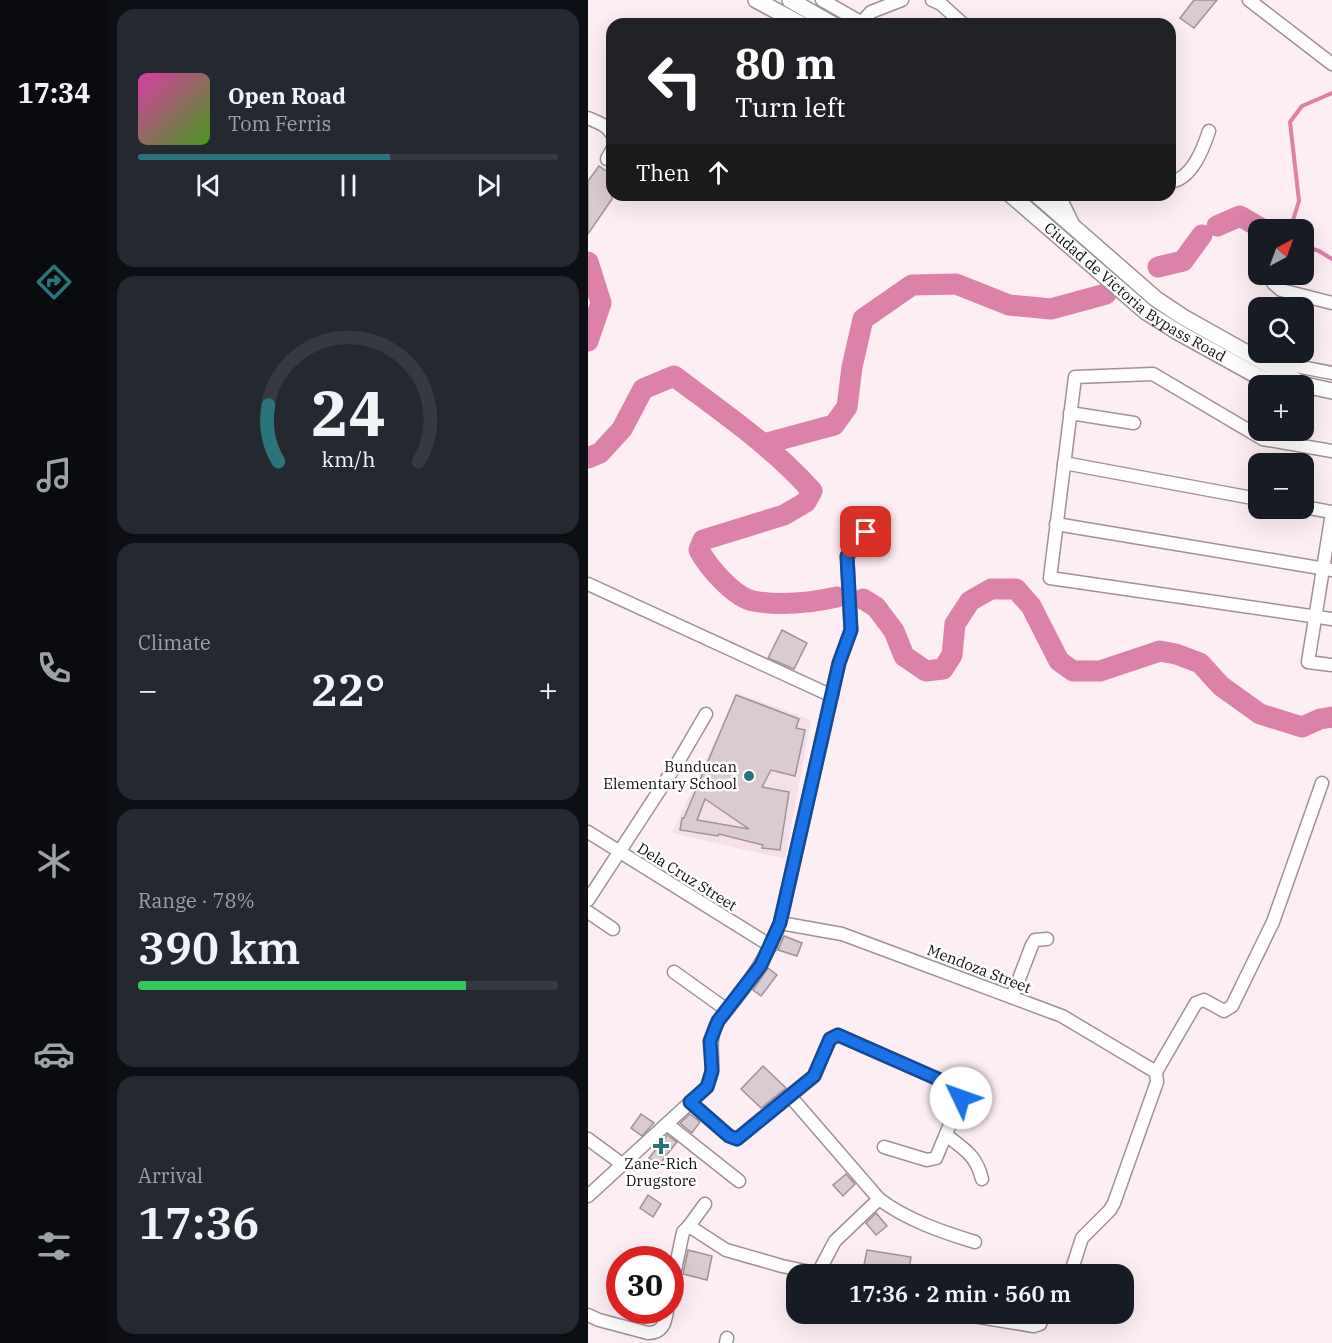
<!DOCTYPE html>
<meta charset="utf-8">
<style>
:root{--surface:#171b24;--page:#242831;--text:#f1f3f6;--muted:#9ea1a6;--line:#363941;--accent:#2b747b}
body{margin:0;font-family:"IBM Plex Serif",serif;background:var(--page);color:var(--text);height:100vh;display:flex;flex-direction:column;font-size:22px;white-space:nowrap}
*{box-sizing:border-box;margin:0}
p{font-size:20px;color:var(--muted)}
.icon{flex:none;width:33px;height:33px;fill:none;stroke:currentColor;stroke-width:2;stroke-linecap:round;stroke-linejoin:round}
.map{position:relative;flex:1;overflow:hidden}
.drawer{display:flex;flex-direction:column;gap:9px;padding:9px;background:#0d0f14;width:480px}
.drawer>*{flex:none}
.banner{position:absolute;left:18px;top:18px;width:570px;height:183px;border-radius:18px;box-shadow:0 6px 24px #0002;background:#202124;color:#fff;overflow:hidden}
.needle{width:39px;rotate:41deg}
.buttons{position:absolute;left:660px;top:219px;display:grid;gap:12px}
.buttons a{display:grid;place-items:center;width:66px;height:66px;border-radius:12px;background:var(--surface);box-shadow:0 6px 24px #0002;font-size:30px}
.speed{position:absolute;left:18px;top:1246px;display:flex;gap:12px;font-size:30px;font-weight:700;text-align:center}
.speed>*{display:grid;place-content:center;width:78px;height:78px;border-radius:50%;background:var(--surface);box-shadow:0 6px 24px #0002;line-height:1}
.speed .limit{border:9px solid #d22;background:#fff;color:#111}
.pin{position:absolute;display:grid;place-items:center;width:51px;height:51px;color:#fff;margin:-26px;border-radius:12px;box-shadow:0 3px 9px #0006}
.me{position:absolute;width:66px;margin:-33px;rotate:312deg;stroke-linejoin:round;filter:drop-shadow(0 0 4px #0008)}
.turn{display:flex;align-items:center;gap:21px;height:126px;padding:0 30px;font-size:27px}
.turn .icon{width:78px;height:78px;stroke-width:2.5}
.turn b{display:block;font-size:42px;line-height:51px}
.then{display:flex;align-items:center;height:57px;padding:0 30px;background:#0003;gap:12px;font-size:22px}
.big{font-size:45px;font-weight:600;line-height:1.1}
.drawer .widget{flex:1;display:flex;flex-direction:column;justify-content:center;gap:9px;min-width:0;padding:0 21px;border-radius:18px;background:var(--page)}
.drawer .dial{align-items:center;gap:0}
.dial svg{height:156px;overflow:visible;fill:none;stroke:var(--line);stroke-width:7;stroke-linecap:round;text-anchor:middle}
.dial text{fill:var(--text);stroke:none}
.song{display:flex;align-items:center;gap:18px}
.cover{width:72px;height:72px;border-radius:9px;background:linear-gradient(135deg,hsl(320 70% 55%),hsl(100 70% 35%))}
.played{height:6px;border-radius:3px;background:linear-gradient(90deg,var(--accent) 60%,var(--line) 60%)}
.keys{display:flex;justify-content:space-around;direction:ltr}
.heat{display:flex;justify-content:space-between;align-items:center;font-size:33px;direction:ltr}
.charge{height:9px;border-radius:4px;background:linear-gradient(90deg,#34c759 78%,var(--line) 0)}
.trip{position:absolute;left:198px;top:1264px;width:348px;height:60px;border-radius:18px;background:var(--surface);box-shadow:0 6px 24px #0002;font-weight:600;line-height:60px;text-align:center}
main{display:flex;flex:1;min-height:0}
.menu{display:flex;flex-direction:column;width:108px;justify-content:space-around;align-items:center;background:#090b0e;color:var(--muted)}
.menu .icon{width:42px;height:42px}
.menu .on{color:var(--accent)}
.menu b{font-size:27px;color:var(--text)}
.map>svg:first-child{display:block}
.built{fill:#f5dfe8}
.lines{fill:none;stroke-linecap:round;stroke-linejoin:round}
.stream{stroke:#dc81a7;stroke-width:4}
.river{stroke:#dc81a7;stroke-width:21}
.building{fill:#dacbd0;stroke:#9f9196;stroke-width:1.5;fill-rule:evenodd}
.minor-casing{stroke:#9f9196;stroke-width:15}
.major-casing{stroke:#9f9196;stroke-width:18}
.minor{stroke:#fff;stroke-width:12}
.major{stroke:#fff;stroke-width:15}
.route-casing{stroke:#114b97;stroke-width:15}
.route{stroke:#1a73e8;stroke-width:10}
.poi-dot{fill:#2b747b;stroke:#fff;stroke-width:2}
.labels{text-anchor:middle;stroke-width:5;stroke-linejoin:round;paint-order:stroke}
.street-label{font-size:15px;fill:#120d0f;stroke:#fff}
.poi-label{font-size:15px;fill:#120d0f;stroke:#fff;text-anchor:end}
</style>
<main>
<nav class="menu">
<b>17:34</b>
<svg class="icon on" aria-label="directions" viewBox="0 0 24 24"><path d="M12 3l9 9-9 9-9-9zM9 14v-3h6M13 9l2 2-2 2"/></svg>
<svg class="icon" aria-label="music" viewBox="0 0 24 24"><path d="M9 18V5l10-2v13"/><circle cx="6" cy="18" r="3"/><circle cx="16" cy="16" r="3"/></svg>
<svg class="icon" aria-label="phone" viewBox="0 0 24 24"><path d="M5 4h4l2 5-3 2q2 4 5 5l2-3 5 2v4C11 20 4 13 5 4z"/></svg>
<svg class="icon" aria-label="climate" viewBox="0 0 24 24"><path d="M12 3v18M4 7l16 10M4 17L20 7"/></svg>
<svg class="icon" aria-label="car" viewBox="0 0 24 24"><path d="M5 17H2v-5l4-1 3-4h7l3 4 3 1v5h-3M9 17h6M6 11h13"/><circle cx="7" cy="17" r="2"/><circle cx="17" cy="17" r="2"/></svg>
<svg class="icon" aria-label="filters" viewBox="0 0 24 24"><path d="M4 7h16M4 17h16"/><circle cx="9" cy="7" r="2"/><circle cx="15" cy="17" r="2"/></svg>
</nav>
<section class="drawer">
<div class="widget">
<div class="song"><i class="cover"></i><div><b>Open Road</b><p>Tom Ferris</p></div></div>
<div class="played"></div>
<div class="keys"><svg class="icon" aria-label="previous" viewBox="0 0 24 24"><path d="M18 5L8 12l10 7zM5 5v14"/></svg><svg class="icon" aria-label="pause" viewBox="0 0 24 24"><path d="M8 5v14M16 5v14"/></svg><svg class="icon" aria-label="next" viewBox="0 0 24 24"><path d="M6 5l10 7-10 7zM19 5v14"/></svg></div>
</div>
<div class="widget dial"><svg viewBox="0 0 100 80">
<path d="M14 69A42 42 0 1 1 86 69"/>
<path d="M14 69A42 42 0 0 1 9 40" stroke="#2b747b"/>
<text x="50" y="56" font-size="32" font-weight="700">24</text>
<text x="50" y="72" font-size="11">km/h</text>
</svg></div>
<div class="widget"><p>Climate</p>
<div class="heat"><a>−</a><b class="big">22°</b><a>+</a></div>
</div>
<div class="widget"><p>Range · 78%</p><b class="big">390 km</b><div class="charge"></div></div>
<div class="widget"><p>Arrival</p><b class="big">17:36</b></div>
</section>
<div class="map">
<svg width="744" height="1343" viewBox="0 0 744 1343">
<rect width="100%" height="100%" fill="#fdeef4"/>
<polygon class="built" points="149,693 223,720 197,859 84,833"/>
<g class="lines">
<g class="stream">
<polyline points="702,230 711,201 702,122 714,106 744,93"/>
<polyline points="716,246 731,251 744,259"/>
</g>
<g class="river">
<polyline points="629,226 652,216 676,230"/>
<polyline points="0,262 13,303 0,341"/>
<polyline points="570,267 595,261 614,235"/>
<polyline points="175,444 246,425 259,407 264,367 275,319 324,285 368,284 421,305 463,309 518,294"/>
<path d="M0,458L12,453L34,429L55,389L86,376C134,412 184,446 224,491L218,502L196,515L115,540L111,550C120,567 146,597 165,601C193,606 222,603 249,597"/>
<polyline points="275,599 288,607 306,631 316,656 338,671 355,669 364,655 367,624 382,601 403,589 428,589 443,606 471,661 485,671 512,671 572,651 588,654 612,663 633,686 672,714 714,727 732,719 744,717"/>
</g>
</g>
<g class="building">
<polygon points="606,0 629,0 606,28 592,18"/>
<polygon points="11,166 24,175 24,199 0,234 0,181"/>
<polygon points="194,630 219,643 206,669 180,658"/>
<path d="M148,695L211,719L208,728L217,730L207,776L183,770L174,787L201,792L192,850L174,848L175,845L131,834L130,836L92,830L94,818H96ZM117,799L161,829L109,820Z"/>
<polygon points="196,936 214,943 209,956 190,950"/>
<polygon points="180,968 189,975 173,996 165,990"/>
<polygon points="175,1066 198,1088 173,1108 153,1089"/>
<polygon points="53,1114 66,1123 54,1136 43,1128"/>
<polygon points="102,1114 112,1122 104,1133 92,1123"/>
<polygon points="79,1135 89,1142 71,1165 61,1158"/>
<polygon points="258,1174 267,1184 255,1196 245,1185"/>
<polygon points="60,1195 73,1204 65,1217 52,1208"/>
<polygon points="288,1213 299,1226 288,1235 278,1223"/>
<polygon points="100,1250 124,1256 119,1280 95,1274"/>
<polygon points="279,1250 323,1257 320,1275 274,1275"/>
</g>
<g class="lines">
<defs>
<g id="minor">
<polyline points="234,0 276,24"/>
<polyline points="344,0 353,4 375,24"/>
<polyline points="661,0 744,64"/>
<polyline points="274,22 283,12 314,0"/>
<path d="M0,118C9,122 19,125 24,134"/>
<polyline points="19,159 24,150"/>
<path d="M582,182C604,179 615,149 621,131"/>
<polyline points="471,195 486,226"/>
<polyline points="685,283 693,290 744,303"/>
<polyline points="682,365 703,365 744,373"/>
<polyline points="482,413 546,423"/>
<polyline points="744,451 675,439 565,374 487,377 462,578 744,619"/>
<polyline points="476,463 670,499"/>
<polyline points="716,507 744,512"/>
<polyline points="744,513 720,662 744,665"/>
<polyline points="468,524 744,570"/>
<polyline points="0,584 244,696"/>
<polyline points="0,832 183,946"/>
<polyline points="0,900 90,762 118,714"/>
<polyline points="0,912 25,929"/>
<polyline points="192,923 254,934 474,1016 568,1072"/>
<polyline points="86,972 139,1010"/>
<polyline points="424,997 444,945 447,940 459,939"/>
<path d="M202,1096L291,1199C319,1220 354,1232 387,1242"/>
<polyline points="102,1102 141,1136 149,1139 226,1076 242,1039 250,1035 368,1087 373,1092 373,1098 348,1158 339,1160 296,1147"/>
<polyline points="79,1124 151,1181"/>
<path d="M358,1135C377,1150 388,1155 394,1179"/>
<polyline points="0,1139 34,1164"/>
<path d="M0,1196L119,1087C121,1081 124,1075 124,1068C125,1049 120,1040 130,1021C157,988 177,963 192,923L251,663L263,630L259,556L278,532"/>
<polyline points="101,1226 117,1204"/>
<polyline points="230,1273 247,1241 291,1199"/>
<polyline points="482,1275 494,1238 522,1210 526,1203 569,1082 568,1072 608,1003 616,1000 636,1011 644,1006 685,922 734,783"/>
<polyline points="82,1294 95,1232 101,1226 138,1250 194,1266 236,1275"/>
<polyline points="373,1314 446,1326 452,1324 455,1314"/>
<path d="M0,1315L11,1320L60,1333C74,1333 77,1324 79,1311"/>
<polyline points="138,1343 139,1338"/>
</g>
<g id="major">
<polyline points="168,0 213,24"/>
<polyline points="202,0 244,24"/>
<path id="s1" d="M423,195L558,312L588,331L675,379L712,384L744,391"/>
<polyline points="449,195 568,299 595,317 709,381"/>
</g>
</defs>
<use href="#minor" class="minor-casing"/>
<use href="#major" class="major-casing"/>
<use href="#minor" class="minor"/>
<use href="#major" class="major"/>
</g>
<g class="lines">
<defs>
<polyline id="route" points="278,532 259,556 263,630 251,663 192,923 173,965 130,1021 122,1041 124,1071 119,1087 102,1102 141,1136 149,1139 226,1076 242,1039 250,1035 368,1087 373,1092 373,1098"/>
</defs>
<use href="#route" class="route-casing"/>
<use href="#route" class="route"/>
</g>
<g class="poi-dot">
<circle cx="161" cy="776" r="6"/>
<path d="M70 1137h6v6h6v6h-6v6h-6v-6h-6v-6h6z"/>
</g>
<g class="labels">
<g class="street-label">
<text dy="5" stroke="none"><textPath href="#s1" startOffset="158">Ciudad de Victoria Bypass Road</textPath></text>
<text transform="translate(99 877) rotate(32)" y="5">Dela Cruz Street</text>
<text transform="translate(391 969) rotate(21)" y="5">Mendoza Street</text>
</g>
<g class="poi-label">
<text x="149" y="772">Bunducan<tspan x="149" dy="17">Elementary School</tspan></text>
<text x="73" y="1169" text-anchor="middle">Zane-Rich<tspan x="73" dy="17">Drugstore</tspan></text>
</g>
</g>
</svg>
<div class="buttons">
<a><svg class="needle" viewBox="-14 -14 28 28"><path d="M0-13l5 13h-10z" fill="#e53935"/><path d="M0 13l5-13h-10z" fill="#9ea1a6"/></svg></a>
<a><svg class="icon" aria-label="search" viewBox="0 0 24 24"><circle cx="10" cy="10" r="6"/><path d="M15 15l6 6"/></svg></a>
<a>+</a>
<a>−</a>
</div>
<div class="speed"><div class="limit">30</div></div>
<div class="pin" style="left:278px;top:532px;background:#d93025"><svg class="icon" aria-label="arrive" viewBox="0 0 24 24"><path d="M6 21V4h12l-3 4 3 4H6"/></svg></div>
<svg class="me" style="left:373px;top:1098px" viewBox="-20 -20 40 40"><circle r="19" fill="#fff"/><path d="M0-13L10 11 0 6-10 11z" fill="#1a73e8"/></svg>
<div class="trip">17:36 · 2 min · 560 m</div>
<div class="banner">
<div class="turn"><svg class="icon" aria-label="left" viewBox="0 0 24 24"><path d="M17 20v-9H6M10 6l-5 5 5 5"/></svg><div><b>80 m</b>Turn left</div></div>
<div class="then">Then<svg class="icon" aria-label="ahead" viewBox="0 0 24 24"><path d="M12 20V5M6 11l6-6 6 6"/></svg></div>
</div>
</div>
</main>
